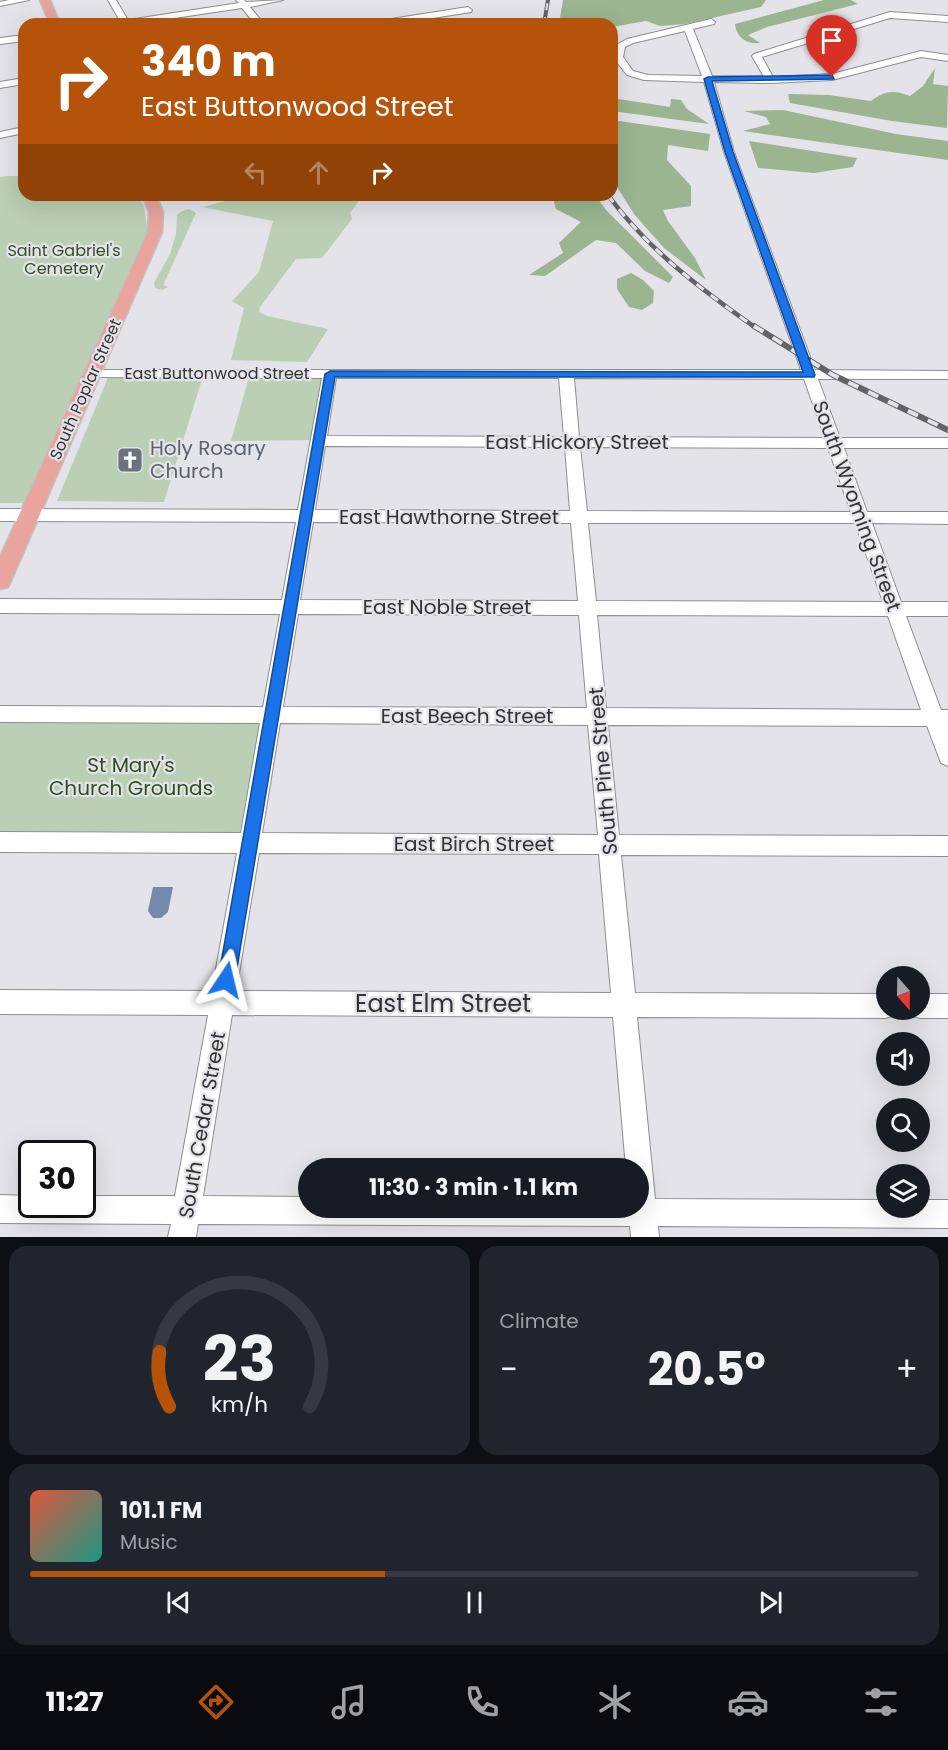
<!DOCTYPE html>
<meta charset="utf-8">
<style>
:root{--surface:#171b24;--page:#20242c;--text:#f1f3f6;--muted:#9ea1a6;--line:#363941;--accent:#b45309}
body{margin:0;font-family:Poppins,sans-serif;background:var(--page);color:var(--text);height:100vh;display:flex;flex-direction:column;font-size:22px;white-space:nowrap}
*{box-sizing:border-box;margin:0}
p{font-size:20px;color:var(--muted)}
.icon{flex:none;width:33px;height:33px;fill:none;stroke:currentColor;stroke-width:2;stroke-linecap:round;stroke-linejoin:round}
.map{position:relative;height:1237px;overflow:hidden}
.panel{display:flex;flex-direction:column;gap:9px;padding:9px;background:#0d0f14;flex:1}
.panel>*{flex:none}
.top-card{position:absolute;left:18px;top:18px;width:600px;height:183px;border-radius:18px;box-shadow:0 6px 24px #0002;background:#b45309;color:#fff;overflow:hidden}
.needle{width:39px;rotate:160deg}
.controls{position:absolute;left:876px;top:966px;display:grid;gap:12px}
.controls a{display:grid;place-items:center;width:54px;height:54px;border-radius:50%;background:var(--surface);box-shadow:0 6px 24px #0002;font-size:30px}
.speed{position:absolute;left:18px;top:1140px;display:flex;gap:12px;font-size:30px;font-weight:700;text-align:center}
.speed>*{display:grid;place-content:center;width:78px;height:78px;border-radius:50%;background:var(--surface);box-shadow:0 6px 24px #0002;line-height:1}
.speed .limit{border:3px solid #111;border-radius:9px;background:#fff;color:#111}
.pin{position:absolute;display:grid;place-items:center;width:51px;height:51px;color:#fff;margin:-62px -26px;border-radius:50% 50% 50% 0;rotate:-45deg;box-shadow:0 0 6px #0007}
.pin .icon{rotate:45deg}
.me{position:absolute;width:66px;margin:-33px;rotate:10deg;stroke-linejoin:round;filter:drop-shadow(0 0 4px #0008)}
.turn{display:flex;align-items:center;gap:21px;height:126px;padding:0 24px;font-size:27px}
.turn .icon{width:78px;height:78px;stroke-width:2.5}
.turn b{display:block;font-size:42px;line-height:51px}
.lanes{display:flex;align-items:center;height:57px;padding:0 24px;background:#0003;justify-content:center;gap:30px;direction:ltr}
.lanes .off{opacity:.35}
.big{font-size:45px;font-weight:700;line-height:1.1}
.panel .card{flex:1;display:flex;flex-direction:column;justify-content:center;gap:9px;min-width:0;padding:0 21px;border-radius:18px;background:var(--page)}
.panel .dial{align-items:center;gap:0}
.dial svg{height:156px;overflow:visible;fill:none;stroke:var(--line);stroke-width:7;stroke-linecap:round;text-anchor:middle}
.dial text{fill:var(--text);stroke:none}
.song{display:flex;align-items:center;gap:18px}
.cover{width:72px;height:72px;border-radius:9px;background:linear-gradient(135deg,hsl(10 70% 55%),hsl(170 70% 35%))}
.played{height:6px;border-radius:3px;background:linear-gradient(90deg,var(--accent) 40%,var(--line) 40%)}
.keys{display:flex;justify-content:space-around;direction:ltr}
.heat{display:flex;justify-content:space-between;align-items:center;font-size:33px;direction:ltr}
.panel .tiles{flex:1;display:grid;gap:9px;grid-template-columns:1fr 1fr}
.card:last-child{grid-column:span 2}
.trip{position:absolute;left:298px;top:1158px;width:351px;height:60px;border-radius:30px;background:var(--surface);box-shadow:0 6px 24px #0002;font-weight:700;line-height:60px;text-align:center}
.dock{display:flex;height:96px;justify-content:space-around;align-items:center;background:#090b0e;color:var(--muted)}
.dock .icon{width:42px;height:42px}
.dock .selected{color:var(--accent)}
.dock b{font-size:27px;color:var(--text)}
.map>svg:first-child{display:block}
.green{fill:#bacfb3}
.forest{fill:#9ab590}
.water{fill:#738aac}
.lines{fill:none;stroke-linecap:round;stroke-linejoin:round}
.minor-casing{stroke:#8d8d92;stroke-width:2}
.major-casing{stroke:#c2c2c2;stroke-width:3}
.minor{fill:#fff;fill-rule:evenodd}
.major{fill:#e8a49d;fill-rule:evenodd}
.rail-far2-casing{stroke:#636366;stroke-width:4}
.rail-far1-casing{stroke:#636366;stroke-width:4.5}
.rail-casing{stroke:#636366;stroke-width:6}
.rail-far2{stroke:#e3e3e9;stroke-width:2;stroke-dasharray:7;stroke-linecap:butt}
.rail-far1{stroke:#e3e3e9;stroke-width:3;stroke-dasharray:9;stroke-linecap:butt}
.rail{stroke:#e3e3e9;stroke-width:4;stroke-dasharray:11;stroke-linecap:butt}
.route{fill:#1a73e8;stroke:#114b97;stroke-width:1.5}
.labels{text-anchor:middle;stroke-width:4.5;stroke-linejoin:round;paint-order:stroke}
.far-park-label{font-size:16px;fill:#2d511e;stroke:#e3e3e9}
.far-street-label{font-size:16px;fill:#333335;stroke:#e3e3e9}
.street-label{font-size:20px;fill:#333335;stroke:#e3e3e9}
.worship-label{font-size:20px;fill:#5b616d;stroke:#e3e3e9;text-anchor:start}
.park-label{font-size:20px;fill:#2d511e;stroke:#e3e3e9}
.near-street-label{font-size:24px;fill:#333335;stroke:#e3e3e9}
</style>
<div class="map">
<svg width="948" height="1237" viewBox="0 0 948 1237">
<rect width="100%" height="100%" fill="#e3e3e9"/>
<g class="green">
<polygon points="7,176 24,176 24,195 137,195 144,206 148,235 24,503 0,503 0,177"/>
<polygon points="248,195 363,195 350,213 352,219 322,258 296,259 260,307 259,312 267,316 328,329 307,362 231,360 244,308 232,301 259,272 273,221 202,207"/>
<polygon points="189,209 196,213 163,285 168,287 162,290 155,288 154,283 170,254 176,234 177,215 182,211"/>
<polygon points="109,375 203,376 164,502 57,501"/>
<polygon points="249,377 326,377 315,440 231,441"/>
<polygon points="0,721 261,722 240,832 0,831"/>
</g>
<g class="forest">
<polygon points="563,0 766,0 761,7 685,24 660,26 646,21 612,27 612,24 559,24"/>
<path d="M824,0H851L858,4L767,27L748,35L760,43C747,45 736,37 735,24Z"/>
<path d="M935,68L933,84L948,86L947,128L892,121L790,103L788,94L829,95L871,101C885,90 894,90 910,96L923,86Z"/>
<polygon points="612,98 670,107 671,99 681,100 687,109 709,124 612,111"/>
<polygon points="783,110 896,134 948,141 948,160 743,131 770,124 766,117 744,111"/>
<polygon points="612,120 710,134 708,151 668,145 667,160 691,186 691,206 663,210 668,221 695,258 706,280 664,248 634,214 612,179"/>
<polygon points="749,141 857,158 853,167 814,173 758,168"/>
<polygon points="552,195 595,195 606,210 673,277 669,283 645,271 616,243 596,240 545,276 529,275 563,253 559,243 581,222 556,209"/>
<polygon points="631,273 643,280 654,291 653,303 642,310 629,307 617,289 617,279"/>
</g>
<polygon class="water" points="153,887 173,887 168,912 161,918 153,918 148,911"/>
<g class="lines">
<defs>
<g id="minor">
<polygon points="9,0 29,0 0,6 0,2"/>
<polygon points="108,0 116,0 128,20 239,3 236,0 244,0 246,2 283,0 250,7 264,24 255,24 242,8 134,24 113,24 120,21"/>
<polygon points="468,7 472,10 471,12 395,24 374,24 378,21"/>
<path d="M890,12L948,16V22L890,18L762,57L773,77L832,74L921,51L948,55V61L921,57L832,80L770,83L714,82L734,152L815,370L948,371V379H818L840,438H948V448H844L867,512H948V524L872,523L901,602H948V616H906L941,710H948V766L941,763L927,726L608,725L619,835L948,836V856L621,855L635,993L886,994V1010H897L895,1015L886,1018L637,1017L655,1199L886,1200V1208H920V1200H948V1228L658,1226L659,1237H631L630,1226L198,1224L196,1237H168L171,1224L0,1223V1195L32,1196V1204H82V1196H175L208,1015L0,1014V990L212,991L237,853L0,852V832L241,833L260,723L0,722V706L263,707L280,614L0,613V599L282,600L296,522L0,521V509L298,510L322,378L92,377L87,376L85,373L87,370H801L724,152L704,82L644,80L627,75L613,57L618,44L627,39L711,19L715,22L714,24L693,29L712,76L764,77L752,56L754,54ZM685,31L702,76L648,75L633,71L623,57L625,47L633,43ZM336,378H559L564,437L327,436ZM574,378L804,379L825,438L579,437ZM325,446L565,447L570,511L315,510ZM580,447L828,448L851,512L587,511ZM313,522L571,523L578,601L300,600ZM588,523H855L883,602L596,601ZM298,614L579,615L587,708L283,707ZM597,615L888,616L921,710L606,708ZM280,723L588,725L598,835L262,833ZM259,853L599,854L611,993L236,991ZM232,1015L613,1017L626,1168H639V1208H309V1197L203,1196Z"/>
<polygon points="24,35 24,41 0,44 0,38"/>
<polygon points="24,78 24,84 0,88 0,82"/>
<polygon points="24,127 24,133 0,138 0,132"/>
<polygon points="920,994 948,994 948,1018 920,1018 911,1015 909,1010 920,1010"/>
</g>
<g id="major">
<polygon points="40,0 50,0 60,24 50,24"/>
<polygon points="142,195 156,195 163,212 162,232 11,581 8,587 0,589 0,557 148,232 149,212"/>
</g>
</defs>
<use href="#minor" class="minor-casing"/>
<use href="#major" class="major-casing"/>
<use href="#minor" class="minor"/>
<use href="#major" class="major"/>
<defs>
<polyline id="rail-far2" points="544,24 548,0"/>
<path id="rail-far1" d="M608,195C647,249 702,290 756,328"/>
<polyline id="rail" points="754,326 833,375 948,430"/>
</defs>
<use href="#rail-far2" class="rail-far2-casing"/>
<use href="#rail-far1" class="rail-far1-casing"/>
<use href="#rail" class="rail-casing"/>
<use href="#rail-far2" class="rail-far2"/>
<use href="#rail-far1" class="rail-far1"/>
<use href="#rail" class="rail"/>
</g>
<polygon class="route" points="832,75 834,79 712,81 733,152 815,375 814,377 335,377 235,980 233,987 226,989 220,987 218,980 325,374 330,371 803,372 725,152 704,79 708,77"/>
<defs>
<symbol id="church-square" viewBox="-11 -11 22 22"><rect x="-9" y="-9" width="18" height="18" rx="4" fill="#6b7280" stroke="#e3e3e9"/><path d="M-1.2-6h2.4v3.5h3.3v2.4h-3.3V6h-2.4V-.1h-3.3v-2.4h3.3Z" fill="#fff"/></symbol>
</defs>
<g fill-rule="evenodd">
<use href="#church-square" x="115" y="445" width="30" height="30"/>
</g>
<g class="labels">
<g class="far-park-label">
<text x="64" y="256">Saint Gabriel's<tspan x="64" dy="18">Cemetery</tspan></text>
</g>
<g class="far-street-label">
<text x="217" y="379">East Buttonwood Street</text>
<text transform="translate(85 389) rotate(-66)" y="6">South Poplar Street</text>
</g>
<g class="street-label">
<text x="577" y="449">East Hickory Street</text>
<text transform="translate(857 506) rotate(70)" y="7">South Wyoming Street</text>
<text x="449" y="524">East Hawthorne Street</text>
<text x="447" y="614">East Noble Street</text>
<text x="467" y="723">East Beech Street</text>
<text transform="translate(603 771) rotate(-95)" y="7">South Pine Street</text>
<text x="474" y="851">East Birch Street</text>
<text transform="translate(202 1125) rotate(-80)" y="7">South Cedar Street</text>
</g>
<g class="worship-label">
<text x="150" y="455">Holy Rosary<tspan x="150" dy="23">Church</tspan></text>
</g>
<g class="park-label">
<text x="131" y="772">St Mary's<tspan x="131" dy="23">Church Grounds</tspan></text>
</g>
<g class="near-street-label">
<text x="443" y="1012">East Elm Street</text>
</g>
</g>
</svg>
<div class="controls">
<a><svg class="needle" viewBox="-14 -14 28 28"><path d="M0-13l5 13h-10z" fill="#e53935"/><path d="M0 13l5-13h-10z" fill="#9ea1a6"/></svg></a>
<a><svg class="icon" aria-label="sound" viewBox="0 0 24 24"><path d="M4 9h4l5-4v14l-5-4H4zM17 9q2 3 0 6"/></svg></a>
<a><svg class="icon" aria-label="search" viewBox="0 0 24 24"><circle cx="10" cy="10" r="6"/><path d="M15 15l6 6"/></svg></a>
<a><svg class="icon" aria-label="layers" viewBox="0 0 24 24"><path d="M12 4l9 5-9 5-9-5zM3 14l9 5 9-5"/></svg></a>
</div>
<div class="speed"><div class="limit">30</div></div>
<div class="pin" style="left:832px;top:77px;background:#d93025"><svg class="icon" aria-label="arrive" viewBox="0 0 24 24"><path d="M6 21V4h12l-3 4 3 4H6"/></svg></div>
<svg class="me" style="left:226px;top:980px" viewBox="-20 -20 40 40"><path d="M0-17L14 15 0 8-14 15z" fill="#1a73e8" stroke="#fff" stroke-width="4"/></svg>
<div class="trip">11:30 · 3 min · 1.1 km</div>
<div class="top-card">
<div class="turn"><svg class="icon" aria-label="right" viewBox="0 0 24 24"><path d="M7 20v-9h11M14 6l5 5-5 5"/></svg><div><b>340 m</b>East Buttonwood Street</div></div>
<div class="lanes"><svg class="icon off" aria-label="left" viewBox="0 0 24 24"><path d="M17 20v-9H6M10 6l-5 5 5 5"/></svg><svg class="icon off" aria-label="ahead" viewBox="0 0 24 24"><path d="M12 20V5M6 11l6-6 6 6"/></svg><svg class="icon" aria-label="right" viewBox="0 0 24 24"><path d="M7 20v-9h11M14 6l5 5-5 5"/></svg></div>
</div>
</div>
<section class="panel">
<div class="tiles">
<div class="card dial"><svg viewBox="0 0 100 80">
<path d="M14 69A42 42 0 1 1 86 69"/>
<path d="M14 69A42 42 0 0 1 9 41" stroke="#b45309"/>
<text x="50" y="56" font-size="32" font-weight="700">23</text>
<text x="50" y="72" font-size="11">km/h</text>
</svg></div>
<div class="card"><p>Climate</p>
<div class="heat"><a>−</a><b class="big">20.5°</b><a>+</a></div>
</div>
<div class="card">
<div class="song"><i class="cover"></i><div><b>101.1 FM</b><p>Music</p></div></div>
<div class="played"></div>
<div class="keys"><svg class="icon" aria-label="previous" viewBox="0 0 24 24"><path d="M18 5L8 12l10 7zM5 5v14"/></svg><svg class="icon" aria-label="pause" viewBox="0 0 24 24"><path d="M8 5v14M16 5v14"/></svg><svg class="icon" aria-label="next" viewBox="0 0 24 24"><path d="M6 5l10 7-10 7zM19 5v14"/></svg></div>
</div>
</div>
</section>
<nav class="dock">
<b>11:27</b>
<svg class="icon selected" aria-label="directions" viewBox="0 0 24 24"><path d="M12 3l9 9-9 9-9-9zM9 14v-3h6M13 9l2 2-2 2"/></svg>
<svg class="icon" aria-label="music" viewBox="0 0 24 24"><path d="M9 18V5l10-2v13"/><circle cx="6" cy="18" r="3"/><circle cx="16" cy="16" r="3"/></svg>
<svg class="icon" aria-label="phone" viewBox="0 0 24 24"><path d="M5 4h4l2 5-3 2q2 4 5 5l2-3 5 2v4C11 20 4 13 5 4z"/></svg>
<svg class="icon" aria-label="climate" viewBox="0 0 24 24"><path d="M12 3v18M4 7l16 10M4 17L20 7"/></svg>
<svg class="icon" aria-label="car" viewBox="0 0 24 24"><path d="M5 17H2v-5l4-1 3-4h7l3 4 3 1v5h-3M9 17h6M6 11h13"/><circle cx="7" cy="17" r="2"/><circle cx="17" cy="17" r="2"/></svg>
<svg class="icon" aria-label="filters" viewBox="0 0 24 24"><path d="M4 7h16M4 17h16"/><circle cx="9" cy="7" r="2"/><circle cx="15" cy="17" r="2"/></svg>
</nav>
